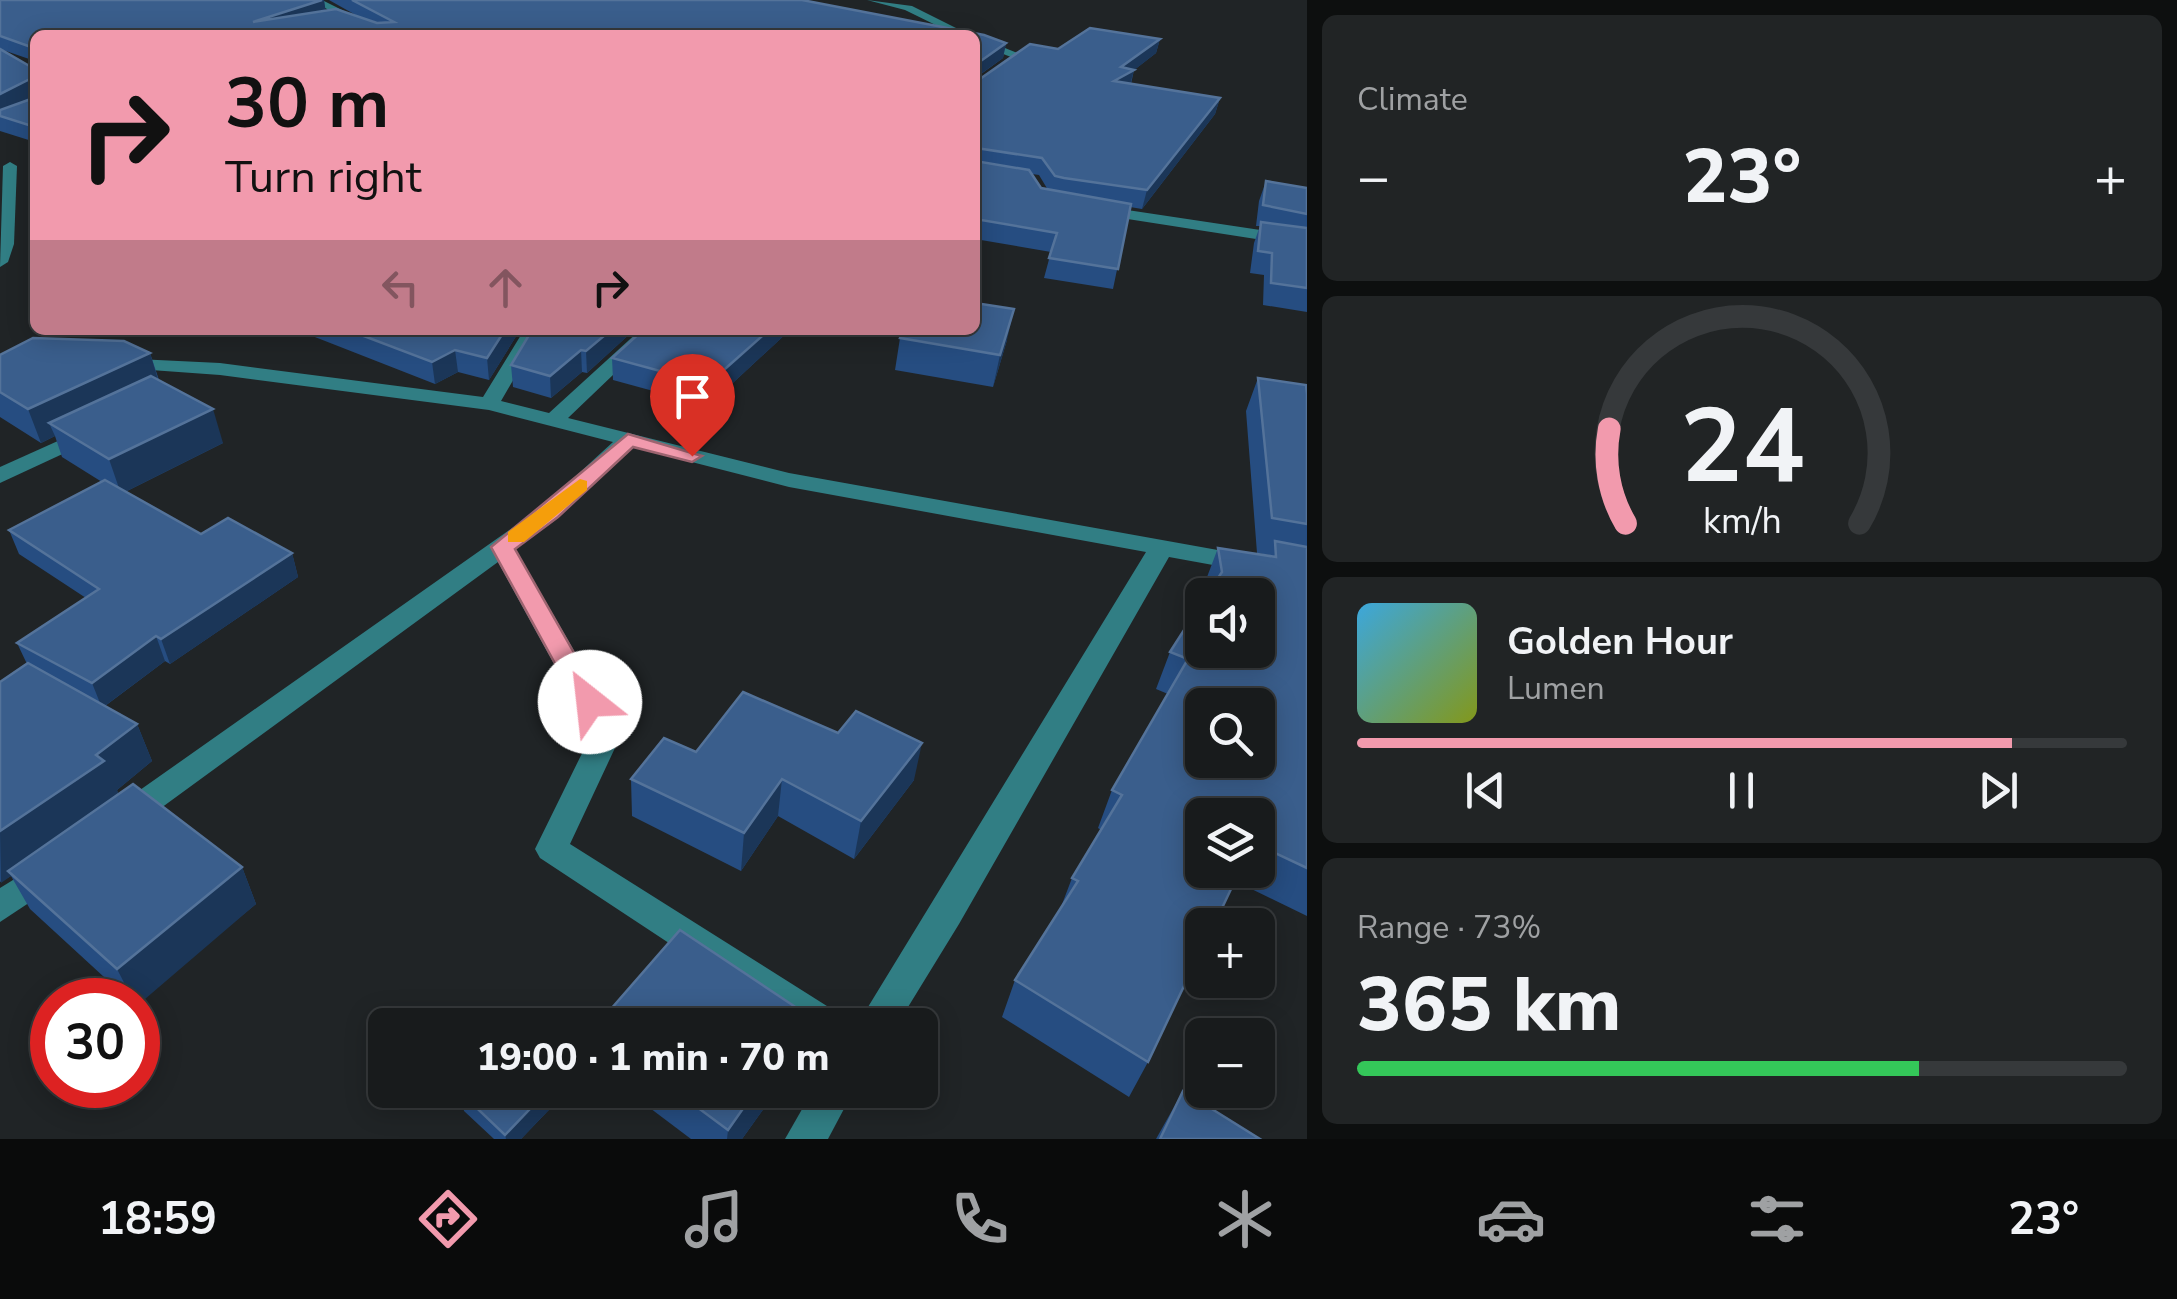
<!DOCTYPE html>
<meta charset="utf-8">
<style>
:root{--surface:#181b1c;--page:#212425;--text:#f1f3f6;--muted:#9fa1a3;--line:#36393b;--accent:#f29aad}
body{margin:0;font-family:"Nunito Sans",sans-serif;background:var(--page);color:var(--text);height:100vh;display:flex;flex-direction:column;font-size:38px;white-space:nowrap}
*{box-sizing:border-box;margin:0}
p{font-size:32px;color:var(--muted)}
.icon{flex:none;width:55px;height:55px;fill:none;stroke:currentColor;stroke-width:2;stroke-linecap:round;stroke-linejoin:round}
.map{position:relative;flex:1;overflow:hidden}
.details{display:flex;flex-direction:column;gap:15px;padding:15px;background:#0d0f0f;width:870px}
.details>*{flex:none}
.hud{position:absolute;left:30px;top:30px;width:950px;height:305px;border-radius:15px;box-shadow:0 5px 25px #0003,0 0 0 2px var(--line);background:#f29aad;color:#111;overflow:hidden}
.tools{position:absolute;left:1185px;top:578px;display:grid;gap:20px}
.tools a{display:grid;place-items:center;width:90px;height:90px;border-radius:15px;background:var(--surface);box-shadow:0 5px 25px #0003,0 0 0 2px var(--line);font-size:50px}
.speed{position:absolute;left:30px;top:978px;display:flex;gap:20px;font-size:50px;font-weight:700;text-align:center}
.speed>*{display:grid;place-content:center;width:130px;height:130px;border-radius:50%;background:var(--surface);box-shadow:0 5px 25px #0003,0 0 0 2px var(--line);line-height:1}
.speed .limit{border:15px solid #d22;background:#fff;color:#111}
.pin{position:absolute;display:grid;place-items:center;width:85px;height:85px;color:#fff;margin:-102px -42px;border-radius:50% 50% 50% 0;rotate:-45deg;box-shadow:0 0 10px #0007}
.pin .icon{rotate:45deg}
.me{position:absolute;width:110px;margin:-55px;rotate:331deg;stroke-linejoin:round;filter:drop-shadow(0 0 8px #0008)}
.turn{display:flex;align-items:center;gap:35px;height:210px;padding:0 30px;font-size:45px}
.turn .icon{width:130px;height:130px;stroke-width:2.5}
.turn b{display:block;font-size:70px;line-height:85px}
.lanes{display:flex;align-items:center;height:95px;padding:0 30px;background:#0003;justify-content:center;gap:50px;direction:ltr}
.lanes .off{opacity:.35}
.big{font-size:75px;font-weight:800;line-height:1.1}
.details .card{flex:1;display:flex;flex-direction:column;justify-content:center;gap:15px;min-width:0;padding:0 35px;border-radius:15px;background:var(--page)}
.details .dial{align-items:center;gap:0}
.dial svg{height:260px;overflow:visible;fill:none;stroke:var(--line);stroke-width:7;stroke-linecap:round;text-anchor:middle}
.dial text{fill:var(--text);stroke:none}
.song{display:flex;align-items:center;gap:30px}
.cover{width:120px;height:120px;border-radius:15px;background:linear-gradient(135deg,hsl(200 70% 55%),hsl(70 70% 35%))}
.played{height:10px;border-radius:5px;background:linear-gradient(90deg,var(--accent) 85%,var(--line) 85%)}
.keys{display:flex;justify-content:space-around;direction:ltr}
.heat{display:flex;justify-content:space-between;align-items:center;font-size:55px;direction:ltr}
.charge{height:15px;border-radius:8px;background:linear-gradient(90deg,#34c759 73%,var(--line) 0)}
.trip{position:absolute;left:368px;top:1008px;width:570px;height:100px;border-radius:15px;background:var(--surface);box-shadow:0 5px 25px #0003,0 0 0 2px var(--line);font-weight:800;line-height:100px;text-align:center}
.menu{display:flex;height:160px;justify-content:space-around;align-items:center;background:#0a0b0b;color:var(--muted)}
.menu .icon{width:70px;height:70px}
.menu .current{color:var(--accent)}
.menu b{font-size:45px;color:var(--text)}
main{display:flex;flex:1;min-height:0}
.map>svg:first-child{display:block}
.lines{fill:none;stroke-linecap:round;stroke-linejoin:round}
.minor{fill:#317e84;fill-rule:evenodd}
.wall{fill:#264d81;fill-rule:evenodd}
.shaded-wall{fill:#1b3658}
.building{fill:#3a5e8c;stroke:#54739a;stroke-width:2.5;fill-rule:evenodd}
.route{fill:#f29aad;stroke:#9d6470;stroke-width:2.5}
.slow{fill:#f59e0b}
</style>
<main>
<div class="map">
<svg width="1307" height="1139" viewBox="0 0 1307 1139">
<rect width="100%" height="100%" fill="#202426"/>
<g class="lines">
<g class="minor">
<polygon points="309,0 322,0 392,35 379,35"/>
<polygon points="867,0 912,6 970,35 956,35 905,10"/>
<polygon points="975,36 1025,56 975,93 975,83 1011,57 975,43"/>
<polygon points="10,162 17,166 14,244 8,262 0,267 3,166"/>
<polygon points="1094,205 1307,237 1307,247 1089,213 1089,207"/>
<polygon points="524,330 542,330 501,401 549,413 640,330 660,330 568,418 789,473 1307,566 1307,582 1169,557 959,924 897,1025 857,1025 1146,552 789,487 633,447 558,517 515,549 622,733 570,844 838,1013 844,1025 793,1025 540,858 535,849 592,733 498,562 135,827 124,831 113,827 108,818 113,809 542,507 613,442 489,410 220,375 123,368 116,366 116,358 220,363 483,397"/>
<polygon points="89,427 100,433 97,438 0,483 0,467"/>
<polygon points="47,859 59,863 64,873 59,883 0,922 0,888"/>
<polygon points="813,1090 854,1090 828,1139 785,1139"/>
</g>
</g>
<g class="wall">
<path d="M0,0H324L325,11L336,9L361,18L329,0H802L984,35L1006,43L1003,58L977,77V81L1030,44L1058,49L1090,28L1160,39L1156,53L1134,70L1131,84L1220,98L1215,114L1142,209L1130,207L1113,289L1044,278L1051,252L975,239V35H35V142L0,131V49L33,68L32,60L0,49ZM1032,174L1039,175L1048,190L1041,188Z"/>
<polygon points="1266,181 1307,188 1307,312 1263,305 1264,275 1250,273 1254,243 1260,226 1256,226 1259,201"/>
<polygon points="247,330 281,330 277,334"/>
<polygon points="297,330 520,330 489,380 458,372 435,384"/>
<polygon points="634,330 587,373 582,372 551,398 513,387 511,365"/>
<polygon points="643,330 790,330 708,406 613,380 612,358"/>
<polygon points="900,338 1007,340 993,387 895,370"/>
<polygon points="150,353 159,380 223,443 125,492 201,534 292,553 298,577 170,664 165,661 105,706 137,724 152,761 117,790 118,794 242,867 256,904 138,1000 129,1000 30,909 11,876 0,882 0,682 27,664 17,643 86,598 19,554 9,530 102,482 62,457 55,436 41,443 0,417 0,355"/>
<path d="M1258,378L1307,394V916L1235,881L1148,1062L1129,1097L1002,1017L1015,980L1061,907L1072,878L1101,830L1098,828L1112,790L1168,694L1156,689L1170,652L1258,595H1205L1204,585L1218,548L1269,555L1257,553L1246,411ZM1258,815V870H1202Z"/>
<polygon points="696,752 914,780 854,859 778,816 741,871 632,816 631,779"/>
<polygon points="626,1090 777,1090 742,1139 691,1139"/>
<polygon points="567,1091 521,1139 494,1139 464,1111 460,1092"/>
<polygon points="1183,1091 1260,1139 1156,1139"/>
</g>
<g class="shaded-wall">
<polygon points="324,0 326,13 253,22"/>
<polygon points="1160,39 1156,53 1133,71 1134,70 1130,85 1110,97 1121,67"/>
<polygon points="1006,43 1003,58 975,78 975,65"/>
<polygon points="28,80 33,96 0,113 0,94"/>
<polygon points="1220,98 1215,114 1142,209 1147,190"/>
<polygon points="1014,309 1007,340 993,387 1000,355"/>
<polygon points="505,330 520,330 489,380 487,358"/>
<polygon points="611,330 634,330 587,373 586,351"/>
<polygon points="769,330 790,330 708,406 708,384"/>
<polygon points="455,350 458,372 435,384 432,362"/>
<polygon points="581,350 582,372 551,398 550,376"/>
<polygon points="150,353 160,386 49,423 55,436 41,443 28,409"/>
<polygon points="213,409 223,443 121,494 109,459"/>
<polygon points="292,553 298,577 170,664 161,639"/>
<polygon points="156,636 165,661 102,708 92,683"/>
<polygon points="137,724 152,761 117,790 121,799 8,871 11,876 1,883 0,831"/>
<polygon points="922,743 914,780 854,859 861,821"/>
<polygon points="782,779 778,816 741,871 744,833"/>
<polygon points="242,867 256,904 138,1005 138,1000 133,1000 117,969"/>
<polygon points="548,1090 567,1091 521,1139 506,1139 505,1135"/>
<polygon points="756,1090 777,1090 742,1139 727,1139 728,1130"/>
</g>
<g class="building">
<polygon points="0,0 322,0 253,22 336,9 377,23 394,22 352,0 802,0 984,35 1006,43 975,65 977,81 1030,44 1058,49 1090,28 1160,39 1121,67 1134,70 1114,81 1220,98 1147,190 1064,178 1055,176 1042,158 976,148 975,161 1029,170 1041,188 1131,204 1118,269 1049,258 1057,233 975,219 975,173 980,162 975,166 975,35 35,35 35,127 0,116 0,110 31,99 33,81 28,80 0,94 0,49 33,68 31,47 0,36"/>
<polygon points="1266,181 1307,188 1307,214 1263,205"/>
<polygon points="1261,222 1307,228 1307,288 1271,283 1272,253 1258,251"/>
<polygon points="975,303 1014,309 1000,355 900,338 903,330 975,330"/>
<polygon points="348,330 505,330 487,358 455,350 432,362"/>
<polygon points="532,330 611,330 586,351 581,350 550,376 511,365"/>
<polygon points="643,330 769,330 708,384 612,358"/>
<polygon points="33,338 124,341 150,353 28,409 0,392 0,355"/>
<polygon points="151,376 213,409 109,459 49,423"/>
<polygon points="1258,378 1306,385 1307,394 1307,524 1272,518"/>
<polygon points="105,480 201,534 228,518 292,553 161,639 156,636 92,683 17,643 99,589 9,530"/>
<path d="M1275,541L1307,547V868L1258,845V815H1202V870H1240L1214,925H1202V948L1148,1062L1015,980L1078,881L1072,878L1122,795L1112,790L1188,659L1170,652L1202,602V650H1258V595H1207L1222,572L1218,548L1276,557ZM1202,705H1258V760H1202Z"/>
<polygon points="28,663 137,724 96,755 104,761 0,831 0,682"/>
<polygon points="743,692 838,733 856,711 922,743 861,821 782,779 744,833 631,779 664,738 696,752"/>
<polygon points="133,784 242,867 117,969 8,871"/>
<polygon points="680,930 809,1016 803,1025 597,1025"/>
<polygon points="462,1090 548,1090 505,1135 460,1092"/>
<polygon points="674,1090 756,1090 728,1130"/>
<polygon points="1183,1091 1260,1139 1160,1139"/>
</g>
<polygon class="route" points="628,434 702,456 692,462 633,447 558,517 515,549 602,702 590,712 580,709 491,547"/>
<polygon class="slow" points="580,479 587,481 587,490 524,542 508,542 508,532"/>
</svg>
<div class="tools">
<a><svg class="icon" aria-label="sound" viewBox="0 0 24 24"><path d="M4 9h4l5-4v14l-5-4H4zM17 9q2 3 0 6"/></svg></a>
<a><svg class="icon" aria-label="search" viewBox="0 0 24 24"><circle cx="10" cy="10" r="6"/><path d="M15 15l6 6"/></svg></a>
<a><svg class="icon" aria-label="layers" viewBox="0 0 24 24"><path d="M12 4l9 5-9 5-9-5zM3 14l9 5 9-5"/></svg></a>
<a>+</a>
<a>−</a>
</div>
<div class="speed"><div class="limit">30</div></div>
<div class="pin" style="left:692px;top:456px;background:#d93025"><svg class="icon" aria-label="arrive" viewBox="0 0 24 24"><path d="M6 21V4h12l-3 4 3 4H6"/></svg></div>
<svg class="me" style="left:590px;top:702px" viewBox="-20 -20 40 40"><circle r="19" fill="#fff"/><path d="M0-13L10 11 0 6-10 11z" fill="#f29aad"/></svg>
<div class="trip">19:00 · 1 min · 70 m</div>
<div class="hud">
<div class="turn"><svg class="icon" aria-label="right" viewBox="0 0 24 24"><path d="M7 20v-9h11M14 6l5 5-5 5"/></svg><div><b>30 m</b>Turn right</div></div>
<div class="lanes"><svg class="icon off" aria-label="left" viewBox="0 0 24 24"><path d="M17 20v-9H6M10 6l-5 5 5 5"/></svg><svg class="icon off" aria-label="ahead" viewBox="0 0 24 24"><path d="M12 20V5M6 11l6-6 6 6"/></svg><svg class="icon" aria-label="right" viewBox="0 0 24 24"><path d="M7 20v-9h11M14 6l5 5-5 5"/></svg></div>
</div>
</div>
<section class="details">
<div class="card"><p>Climate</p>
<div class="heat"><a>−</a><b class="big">23°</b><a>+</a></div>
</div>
<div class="card dial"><svg viewBox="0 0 100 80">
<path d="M14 69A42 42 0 1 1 86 69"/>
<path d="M14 69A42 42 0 0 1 9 40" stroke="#f29aad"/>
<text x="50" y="56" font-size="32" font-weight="700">24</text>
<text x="50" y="72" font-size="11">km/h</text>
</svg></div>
<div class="card">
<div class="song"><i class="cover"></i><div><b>Golden Hour</b><p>Lumen</p></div></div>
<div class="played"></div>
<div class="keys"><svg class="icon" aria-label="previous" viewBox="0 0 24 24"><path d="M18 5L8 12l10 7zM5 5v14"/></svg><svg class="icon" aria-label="pause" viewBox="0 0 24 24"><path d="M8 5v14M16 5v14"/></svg><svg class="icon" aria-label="next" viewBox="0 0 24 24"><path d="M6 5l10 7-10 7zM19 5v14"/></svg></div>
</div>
<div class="card"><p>Range · 73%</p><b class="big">365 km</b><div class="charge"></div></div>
</section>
</main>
<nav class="menu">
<b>18:59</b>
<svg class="icon current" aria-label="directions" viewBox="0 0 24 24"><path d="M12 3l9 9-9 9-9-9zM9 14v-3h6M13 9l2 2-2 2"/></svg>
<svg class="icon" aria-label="music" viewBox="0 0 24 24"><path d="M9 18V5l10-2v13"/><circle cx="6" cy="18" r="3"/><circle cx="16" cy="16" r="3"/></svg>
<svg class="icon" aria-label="phone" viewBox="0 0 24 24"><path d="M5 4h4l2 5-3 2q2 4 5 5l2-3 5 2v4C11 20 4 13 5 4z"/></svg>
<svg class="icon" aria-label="climate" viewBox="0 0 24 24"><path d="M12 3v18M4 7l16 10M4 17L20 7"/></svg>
<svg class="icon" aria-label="car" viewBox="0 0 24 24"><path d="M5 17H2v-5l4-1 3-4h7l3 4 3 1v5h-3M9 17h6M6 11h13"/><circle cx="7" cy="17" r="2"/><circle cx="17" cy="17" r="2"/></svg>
<svg class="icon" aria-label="filters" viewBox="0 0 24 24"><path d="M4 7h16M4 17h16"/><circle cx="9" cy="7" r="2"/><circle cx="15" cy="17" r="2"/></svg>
<b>23°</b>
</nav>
